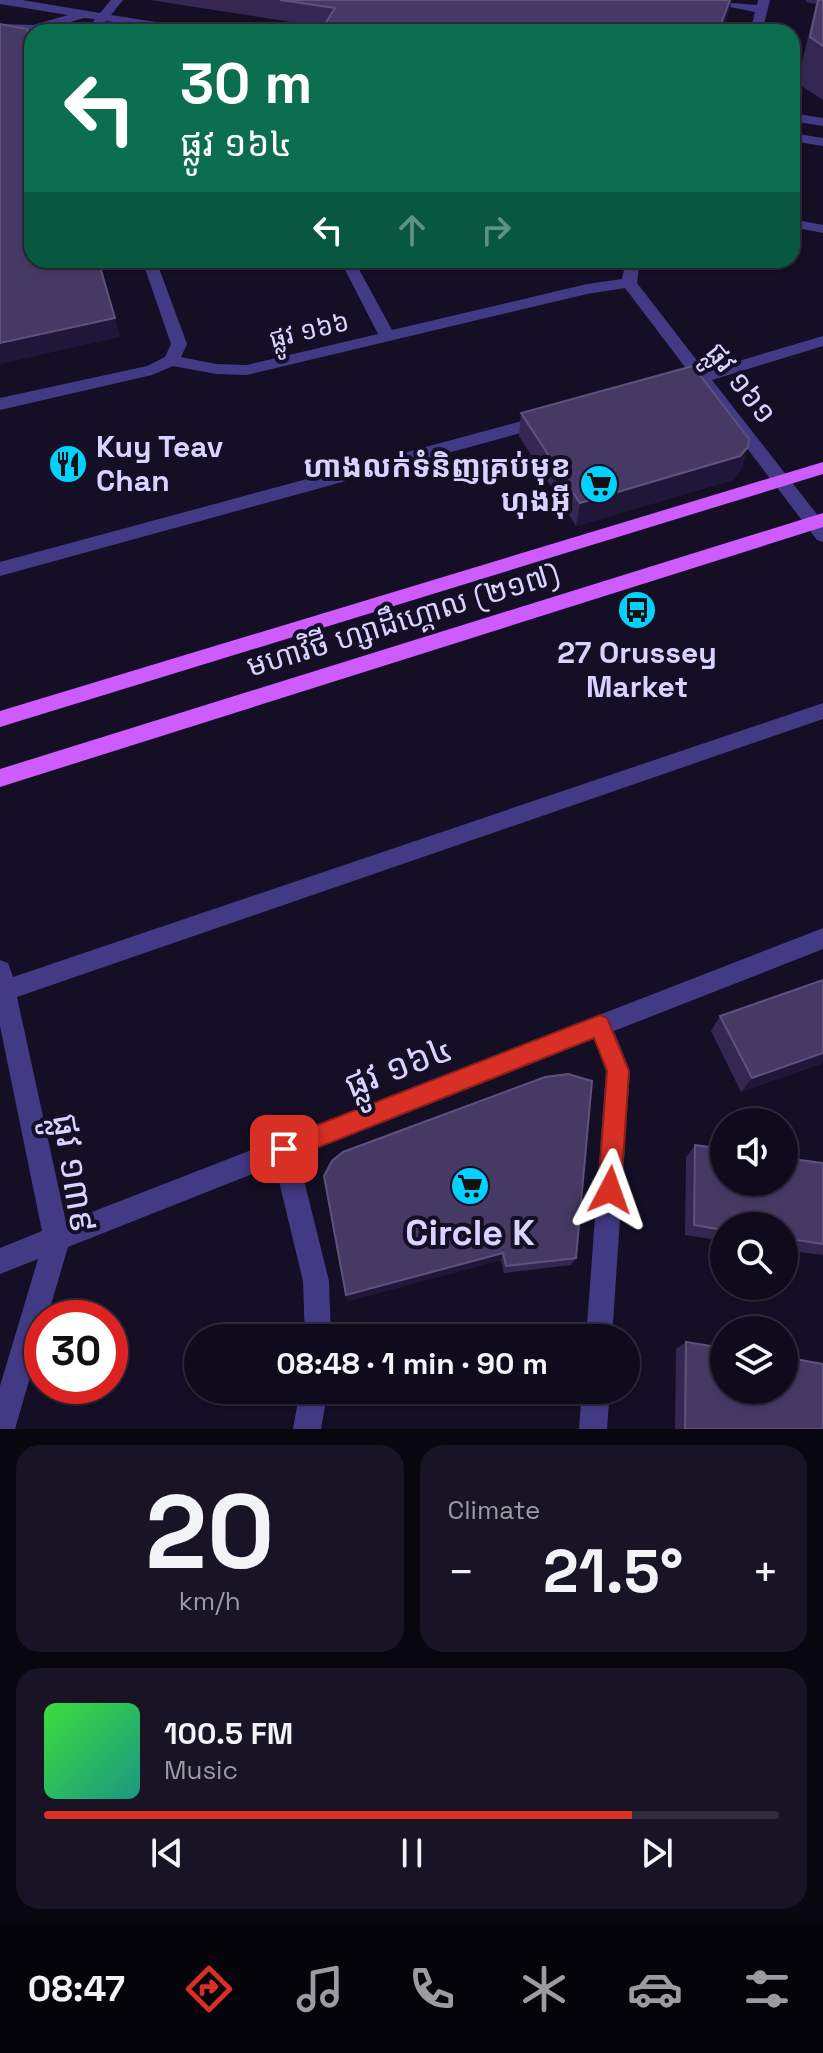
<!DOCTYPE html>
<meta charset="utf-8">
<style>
:root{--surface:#0f0b1c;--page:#181425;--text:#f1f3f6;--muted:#9b9ba3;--line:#2f2b3b;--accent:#d93025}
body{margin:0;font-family:"Space Grotesk","Noto Sans Khmer",sans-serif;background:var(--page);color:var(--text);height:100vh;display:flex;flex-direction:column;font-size:30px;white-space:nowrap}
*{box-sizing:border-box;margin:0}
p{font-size:26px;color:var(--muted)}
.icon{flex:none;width:44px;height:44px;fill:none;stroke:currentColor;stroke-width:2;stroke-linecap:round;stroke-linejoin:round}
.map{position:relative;height:1429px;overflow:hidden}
.side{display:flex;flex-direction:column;gap:16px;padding:16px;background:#08060f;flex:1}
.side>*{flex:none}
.guide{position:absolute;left:24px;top:24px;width:776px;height:244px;border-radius:24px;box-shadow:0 2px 6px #0004,0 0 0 2px var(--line);background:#0b6e4f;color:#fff;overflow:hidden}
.buttons{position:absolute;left:710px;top:1108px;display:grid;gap:16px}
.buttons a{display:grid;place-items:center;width:88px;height:88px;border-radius:50%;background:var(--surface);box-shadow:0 2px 6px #0004,0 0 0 2px var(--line);font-size:40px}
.speed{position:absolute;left:24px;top:1300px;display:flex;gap:16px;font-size:40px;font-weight:700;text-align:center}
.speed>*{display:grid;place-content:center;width:104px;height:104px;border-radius:50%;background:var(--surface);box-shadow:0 2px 6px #0004,0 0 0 2px var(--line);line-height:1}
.speed .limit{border:12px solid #d22;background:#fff;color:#111}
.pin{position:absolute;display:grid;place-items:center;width:68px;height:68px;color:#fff;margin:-34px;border-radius:16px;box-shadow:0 4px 12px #0006}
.me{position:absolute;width:88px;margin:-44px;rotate:4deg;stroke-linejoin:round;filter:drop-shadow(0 0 6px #0008)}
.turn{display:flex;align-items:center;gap:28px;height:168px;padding:0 24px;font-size:36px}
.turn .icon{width:104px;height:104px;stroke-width:2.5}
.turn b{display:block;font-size:56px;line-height:68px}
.lanes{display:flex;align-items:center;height:76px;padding:0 24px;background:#0003;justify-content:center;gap:40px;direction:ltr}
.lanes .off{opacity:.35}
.big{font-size:60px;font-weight:700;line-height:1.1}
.side .card{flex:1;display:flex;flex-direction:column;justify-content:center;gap:12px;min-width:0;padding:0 28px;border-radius:24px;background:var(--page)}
.side .dial{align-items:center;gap:0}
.dial b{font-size:104px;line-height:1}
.song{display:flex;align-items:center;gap:24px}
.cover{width:96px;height:96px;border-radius:12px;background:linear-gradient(135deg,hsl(120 70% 55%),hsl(170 70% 35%))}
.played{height:8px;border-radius:4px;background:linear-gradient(90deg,var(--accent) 80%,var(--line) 80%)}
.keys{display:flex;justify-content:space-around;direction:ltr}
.heat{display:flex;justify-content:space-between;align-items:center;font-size:44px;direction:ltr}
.side .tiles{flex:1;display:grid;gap:16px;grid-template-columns:1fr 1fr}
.card:last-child{grid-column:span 2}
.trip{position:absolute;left:184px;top:1324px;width:456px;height:80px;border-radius:40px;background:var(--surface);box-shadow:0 2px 6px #0004,0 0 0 2px var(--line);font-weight:700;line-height:80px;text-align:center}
.tabs{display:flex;height:128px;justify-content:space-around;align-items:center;background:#06040b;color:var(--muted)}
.tabs .icon{width:56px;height:56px}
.tabs .current{color:var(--accent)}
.tabs b{font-size:36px;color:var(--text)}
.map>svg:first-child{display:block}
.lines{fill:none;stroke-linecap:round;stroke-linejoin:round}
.minor{fill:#423a84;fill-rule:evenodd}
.major{fill:#cd5bfe;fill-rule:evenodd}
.wall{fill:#342853}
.shaded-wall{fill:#1f1639}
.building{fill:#463a65;stroke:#5d527e;stroke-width:2}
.route{fill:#d93025;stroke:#8d1f18;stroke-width:2}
.labels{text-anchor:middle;stroke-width:8;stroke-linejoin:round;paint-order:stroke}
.far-street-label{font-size:26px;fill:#dbd3ff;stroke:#140f25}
.street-label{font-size:30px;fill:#dbd3ff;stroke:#140f25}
.poi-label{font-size:30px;font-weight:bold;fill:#dbd3ff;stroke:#140f25;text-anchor:start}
.near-street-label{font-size:36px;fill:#dbd3ff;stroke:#140f25}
.near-poi-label{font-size:36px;font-weight:bold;fill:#dbd3ff;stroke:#140f25}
</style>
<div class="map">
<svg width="823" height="1429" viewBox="0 0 823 1429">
<rect width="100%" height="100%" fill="#140f25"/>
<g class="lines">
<g class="minor">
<polygon points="0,0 22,0 100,13 111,0 123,0 111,15 194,28 200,32 172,32 106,21 97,32 85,32 95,19 84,18 32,33 0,32 0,24 33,25 68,15 0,4"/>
<polygon points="695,0 757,5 758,0 770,0 762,32 750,32 755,12"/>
<polygon points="792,113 823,118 823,126 792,121"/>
<polygon points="792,133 823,138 823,146 792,141"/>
<polygon points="792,219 823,225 823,233 792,227"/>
<polygon points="142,260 156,260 187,344 181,357 216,364 247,365 378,334 340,260 354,260 392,330 587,284 622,279 626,260 640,260 637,283 705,371 823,336 823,346 712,380 823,522 823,542 817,540 698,384 675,391 669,389 669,381 691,375 625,288 587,294 247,375 216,374 173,366 152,375 0,410 0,398 147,366 165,357 171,344"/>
<polygon points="544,415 552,421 550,425 0,576 0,562"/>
<polygon points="823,703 823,719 17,997 66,1222 823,928 823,949 614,1031 630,1071 612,1338 586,1338 606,1071 594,1039 298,1156 329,1281 331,1338 305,1338 303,1281 275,1165 68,1247 47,1318 42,1318 42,1336 15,1429 0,1429 0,1386 38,1259 0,1274 0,1248 42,1231 0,1026 0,960 8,963 13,977"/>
<polygon points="300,1390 328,1390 321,1429 293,1429"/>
<polygon points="582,1390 610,1390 607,1429 579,1429"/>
</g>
<g class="major">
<polygon points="823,462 823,474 0,727 0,711"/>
<polygon points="823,513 823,527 0,787 0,769"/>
</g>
</g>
<g class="wall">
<polygon points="150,0 732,0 729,11 722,32 320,32 323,27"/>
<polygon points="806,0 823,0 823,100 797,83 816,4 806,2"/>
<polygon points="521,413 748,447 741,470 733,480 576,526 519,436"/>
<polygon points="823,980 823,1063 741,1092 711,1031 720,1016"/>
<polygon points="695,1145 823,1163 823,1255 784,1250 784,1226 724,1226 724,1241 685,1235 686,1157"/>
<polygon points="324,1176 576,1258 571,1265 504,1273 501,1260 348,1301"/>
<polygon points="686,1342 823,1429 675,1429 676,1349"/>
</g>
<g class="shaded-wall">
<polygon points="730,0 732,0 729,11 722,32 718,32"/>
<polygon points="115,318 120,337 0,364 0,343"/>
<polygon points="748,447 741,470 733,480 576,526 580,503"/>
<polygon points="823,1053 823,1063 741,1092 752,1078"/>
<polygon points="503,1253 501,1260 348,1301 346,1295"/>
</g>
<g class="building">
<polygon points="280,0 730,0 718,32 320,32 335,8"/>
<polygon points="818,0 823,0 823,46 810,37"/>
<polygon points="0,24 27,29 32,46 32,260 98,260 115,318 0,343"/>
<polygon points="693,366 749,439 748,447 740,456 580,503 521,413"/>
<polygon points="823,980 823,1053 752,1078 720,1016"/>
<polygon points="568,1074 592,1081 576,1258 506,1266 503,1253 346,1295 324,1176 332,1161 343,1152 545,1077"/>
<polygon points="695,1145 724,1149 724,1182 784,1182 784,1158 823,1163 823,1244 784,1238 784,1226 724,1226 724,1230 694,1225"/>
<polygon points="686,1342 724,1348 724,1390 784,1390 784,1357 823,1364 823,1429 685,1429"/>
</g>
<polygon class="route" points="600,1015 607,1018 629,1071 621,1190 618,1198 610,1201 601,1198 598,1190 607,1071 594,1038 284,1161 276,1157 272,1149 276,1141"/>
<defs>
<symbol id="restaurant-disc" viewBox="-11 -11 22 22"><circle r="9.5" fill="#01d2fd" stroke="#140f25"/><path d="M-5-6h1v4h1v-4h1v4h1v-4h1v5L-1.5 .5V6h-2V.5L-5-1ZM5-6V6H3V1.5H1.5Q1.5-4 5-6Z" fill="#111"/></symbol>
<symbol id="supermarket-disc" viewBox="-11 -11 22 22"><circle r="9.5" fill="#01d2fd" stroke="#140f25"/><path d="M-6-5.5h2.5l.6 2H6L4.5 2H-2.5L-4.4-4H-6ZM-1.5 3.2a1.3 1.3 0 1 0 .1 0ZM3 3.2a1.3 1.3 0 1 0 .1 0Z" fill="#111"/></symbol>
<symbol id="bus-disc" viewBox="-11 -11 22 22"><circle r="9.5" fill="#01d2fd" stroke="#140f25"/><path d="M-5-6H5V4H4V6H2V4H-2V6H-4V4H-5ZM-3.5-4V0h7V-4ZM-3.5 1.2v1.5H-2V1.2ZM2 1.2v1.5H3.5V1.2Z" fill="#111"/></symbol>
</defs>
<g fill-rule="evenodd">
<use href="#restaurant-disc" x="46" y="442" width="44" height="44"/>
<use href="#supermarket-disc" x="577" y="462" width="44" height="44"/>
<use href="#bus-disc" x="615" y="588" width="44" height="44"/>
<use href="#supermarket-disc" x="448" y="1164" width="44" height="44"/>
</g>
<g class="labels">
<g class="far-street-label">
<text transform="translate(309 330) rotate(-13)" y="9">ផ្លូវ ១៦៦</text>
</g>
<g class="street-label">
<text transform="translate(741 383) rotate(52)" y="10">ផ្លូវ ១៦១</text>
<text transform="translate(403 620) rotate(-17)" y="10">មហាវិថី ហ្សាដឹហ្គោល (២១៧)</text>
</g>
<g class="poi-label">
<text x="96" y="457">Kuy Teav<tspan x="96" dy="34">Chan</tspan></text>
<text x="571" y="477" text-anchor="end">ហាងលក់ទំនិញគ្រប់មុខ<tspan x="571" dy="34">ហុងអ៊ី</tspan></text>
<text x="637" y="663" text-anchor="middle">27 Orussey<tspan x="637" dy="34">Market</tspan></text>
</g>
<g class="near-street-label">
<text transform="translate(398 1066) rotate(-21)" y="13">ផ្លូវ ១៦៤</text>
<text transform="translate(75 1173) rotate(81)" y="13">ផ្លូវ ១៣៩</text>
</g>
<g class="near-poi-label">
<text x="470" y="1245">Circle K</text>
</g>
</g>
</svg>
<div class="buttons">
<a><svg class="icon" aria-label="sound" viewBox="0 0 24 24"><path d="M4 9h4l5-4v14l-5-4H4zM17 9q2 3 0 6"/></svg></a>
<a><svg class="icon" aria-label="search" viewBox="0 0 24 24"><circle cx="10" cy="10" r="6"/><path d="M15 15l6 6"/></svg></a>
<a><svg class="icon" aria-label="layers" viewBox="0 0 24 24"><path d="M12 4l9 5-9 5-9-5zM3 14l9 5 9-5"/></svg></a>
</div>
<div class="speed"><div class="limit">30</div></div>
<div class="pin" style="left:284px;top:1149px;background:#d93025"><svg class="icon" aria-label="arrive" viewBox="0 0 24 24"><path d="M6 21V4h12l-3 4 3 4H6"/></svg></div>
<svg class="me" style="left:610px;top:1190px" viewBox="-20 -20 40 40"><path d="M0-17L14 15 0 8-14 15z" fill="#d93025" stroke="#fff" stroke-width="4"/></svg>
<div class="trip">08:48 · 1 min · 90 m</div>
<div class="guide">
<div class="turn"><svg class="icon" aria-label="left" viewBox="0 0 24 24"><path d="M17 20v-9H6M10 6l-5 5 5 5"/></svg><div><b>30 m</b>ផ្លូវ ១៦៤</div></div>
<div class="lanes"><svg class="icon" aria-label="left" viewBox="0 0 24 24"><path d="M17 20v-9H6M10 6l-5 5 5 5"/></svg><svg class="icon off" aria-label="ahead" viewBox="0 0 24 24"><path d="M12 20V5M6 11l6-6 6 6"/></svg><svg class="icon off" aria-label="right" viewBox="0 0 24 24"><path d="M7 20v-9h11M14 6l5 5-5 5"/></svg></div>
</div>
</div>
<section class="side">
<div class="tiles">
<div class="card dial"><b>20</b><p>km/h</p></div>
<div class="card"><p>Climate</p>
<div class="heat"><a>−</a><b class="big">21.5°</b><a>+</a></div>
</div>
<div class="card">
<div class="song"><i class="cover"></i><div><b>100.5 FM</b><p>Music</p></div></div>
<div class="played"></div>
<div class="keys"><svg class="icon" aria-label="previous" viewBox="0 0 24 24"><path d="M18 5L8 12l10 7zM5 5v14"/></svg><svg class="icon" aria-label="pause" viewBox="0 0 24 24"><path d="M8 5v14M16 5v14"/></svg><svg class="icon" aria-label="next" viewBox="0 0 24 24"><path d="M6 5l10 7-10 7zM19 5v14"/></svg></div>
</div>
</div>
</section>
<nav class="tabs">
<b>08:47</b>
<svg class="icon current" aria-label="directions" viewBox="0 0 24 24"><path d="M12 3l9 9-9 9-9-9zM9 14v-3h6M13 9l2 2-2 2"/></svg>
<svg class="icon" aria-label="music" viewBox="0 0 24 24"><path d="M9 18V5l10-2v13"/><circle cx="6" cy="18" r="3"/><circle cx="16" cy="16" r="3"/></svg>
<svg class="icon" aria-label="phone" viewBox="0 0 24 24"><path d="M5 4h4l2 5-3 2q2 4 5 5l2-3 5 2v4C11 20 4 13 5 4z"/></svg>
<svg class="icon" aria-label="climate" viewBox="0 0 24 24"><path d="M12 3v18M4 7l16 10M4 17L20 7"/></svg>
<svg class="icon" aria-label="car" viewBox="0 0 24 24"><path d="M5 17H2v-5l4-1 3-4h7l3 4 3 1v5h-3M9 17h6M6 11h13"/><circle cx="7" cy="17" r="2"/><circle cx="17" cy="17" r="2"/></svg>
<svg class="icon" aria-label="filters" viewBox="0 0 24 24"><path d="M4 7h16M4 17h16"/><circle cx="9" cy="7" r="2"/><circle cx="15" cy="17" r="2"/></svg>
</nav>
